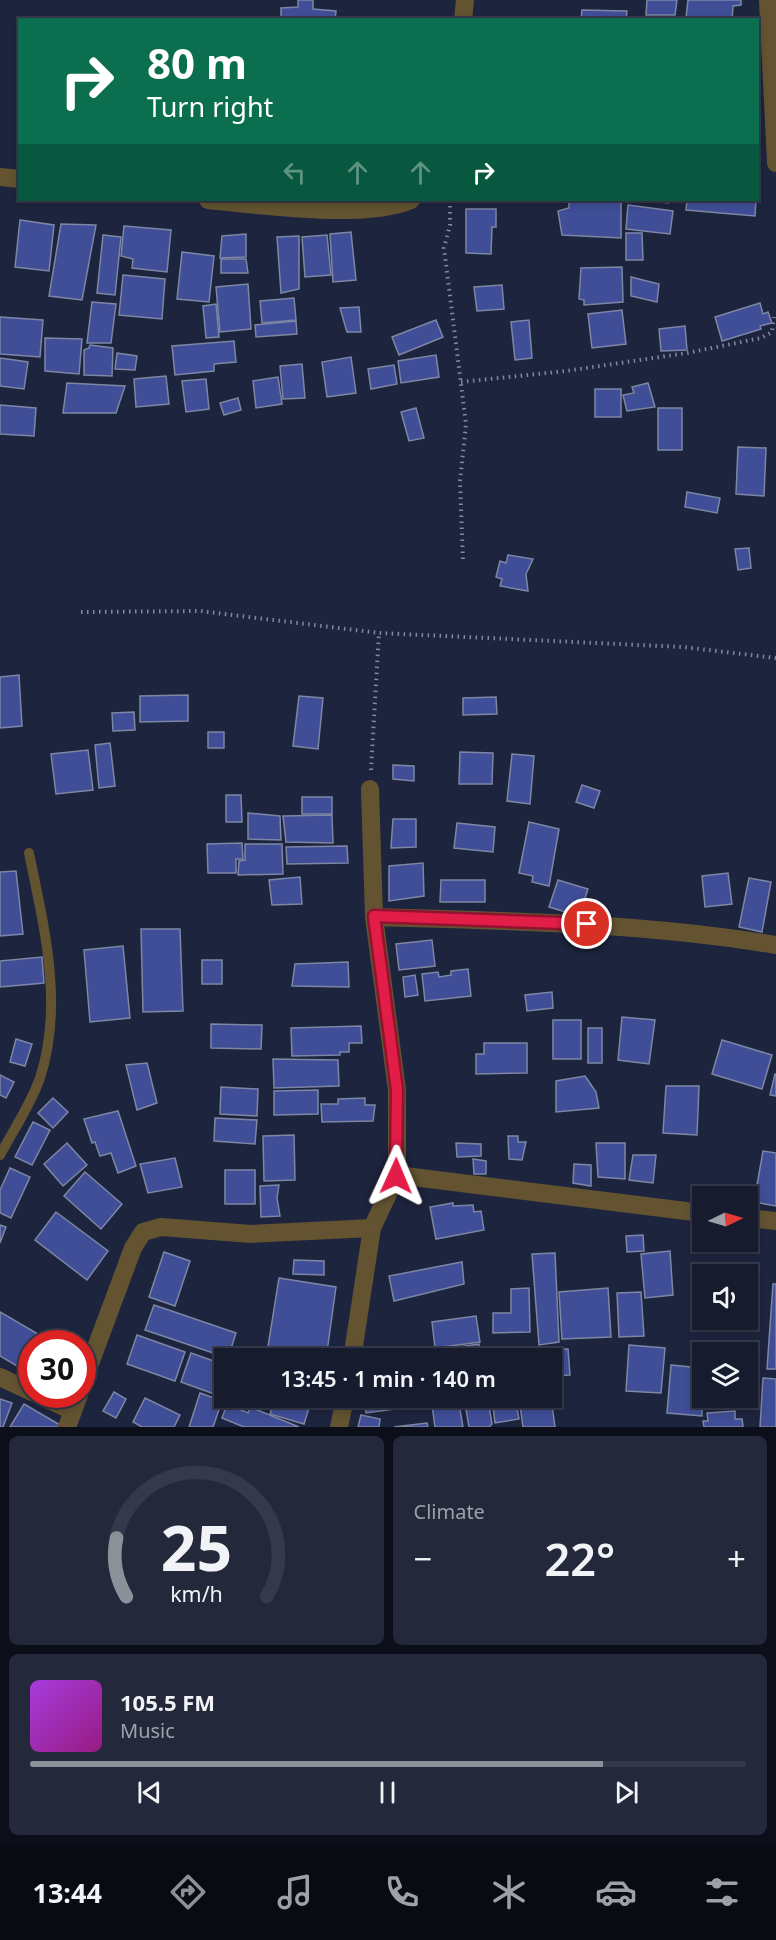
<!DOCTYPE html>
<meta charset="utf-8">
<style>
:root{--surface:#161b2e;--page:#23283a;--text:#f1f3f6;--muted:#9ea1aa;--line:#35394a;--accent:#8c9099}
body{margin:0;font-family:"Noto Sans",sans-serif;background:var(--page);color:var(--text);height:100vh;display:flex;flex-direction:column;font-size:22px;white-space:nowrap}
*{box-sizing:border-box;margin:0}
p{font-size:20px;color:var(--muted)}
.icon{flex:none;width:33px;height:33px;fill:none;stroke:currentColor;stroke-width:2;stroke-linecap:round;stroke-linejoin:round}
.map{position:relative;height:1427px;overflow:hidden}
.drawer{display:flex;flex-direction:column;gap:9px;padding:9px;background:#0c0f19;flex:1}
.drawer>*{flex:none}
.guide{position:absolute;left:18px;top:18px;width:741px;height:183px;border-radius:0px;box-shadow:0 3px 9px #0003,0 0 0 2px var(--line);background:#0b6e4f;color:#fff;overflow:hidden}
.needle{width:39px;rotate:85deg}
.controls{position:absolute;left:692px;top:1186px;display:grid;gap:12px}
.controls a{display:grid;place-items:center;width:66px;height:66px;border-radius:0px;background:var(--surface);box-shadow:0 3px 9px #0003,0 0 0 2px var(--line);font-size:30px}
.speed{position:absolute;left:18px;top:1330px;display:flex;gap:12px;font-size:30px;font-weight:700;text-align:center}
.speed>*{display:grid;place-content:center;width:78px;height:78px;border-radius:50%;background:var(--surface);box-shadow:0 3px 9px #0003,0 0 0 2px var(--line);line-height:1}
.speed .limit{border:9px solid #d22;background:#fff;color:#111}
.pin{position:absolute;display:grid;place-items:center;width:51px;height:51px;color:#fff;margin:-26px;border:3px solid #fff;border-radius:50%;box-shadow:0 2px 6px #0007}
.me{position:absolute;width:66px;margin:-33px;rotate:1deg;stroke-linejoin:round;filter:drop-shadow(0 0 4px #0008)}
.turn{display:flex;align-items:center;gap:21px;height:126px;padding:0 30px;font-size:27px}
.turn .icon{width:78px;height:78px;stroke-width:2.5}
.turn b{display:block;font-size:42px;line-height:51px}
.lanes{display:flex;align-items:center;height:57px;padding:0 30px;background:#0003;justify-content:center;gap:30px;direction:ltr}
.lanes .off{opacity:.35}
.big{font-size:45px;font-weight:600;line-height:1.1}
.drawer .tile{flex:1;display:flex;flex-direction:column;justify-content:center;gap:9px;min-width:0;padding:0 21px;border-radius:9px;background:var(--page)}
.drawer .dial{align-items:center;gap:0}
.dial svg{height:156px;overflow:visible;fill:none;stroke:var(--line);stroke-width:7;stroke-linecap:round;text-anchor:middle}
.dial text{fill:var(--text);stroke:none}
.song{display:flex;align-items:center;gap:18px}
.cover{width:72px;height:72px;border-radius:9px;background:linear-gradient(135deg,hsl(280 70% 55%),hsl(310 70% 35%))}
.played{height:6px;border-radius:3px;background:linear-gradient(90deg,var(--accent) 80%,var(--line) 80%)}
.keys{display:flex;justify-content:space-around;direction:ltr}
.heat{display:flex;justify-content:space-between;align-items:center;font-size:33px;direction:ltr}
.drawer .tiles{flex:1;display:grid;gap:9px;grid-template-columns:1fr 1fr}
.tile:last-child{grid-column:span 2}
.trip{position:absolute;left:214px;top:1348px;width:348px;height:60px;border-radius:0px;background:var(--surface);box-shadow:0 3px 9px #0003,0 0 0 2px var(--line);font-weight:600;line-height:60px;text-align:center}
.menu{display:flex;height:96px;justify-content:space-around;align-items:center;background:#090b12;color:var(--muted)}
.menu .icon{width:42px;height:42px}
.menu .on{color:var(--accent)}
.menu b{font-size:27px;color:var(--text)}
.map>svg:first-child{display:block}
.building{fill:#3f4e97;stroke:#7d86a4;stroke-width:1.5}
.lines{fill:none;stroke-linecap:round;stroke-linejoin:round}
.path{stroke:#83899e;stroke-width:4;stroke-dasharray:1.5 4.5;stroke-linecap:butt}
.lane{stroke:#635331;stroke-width:10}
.street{stroke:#635331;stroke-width:18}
.route-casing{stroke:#92132f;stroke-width:15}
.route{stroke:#e11d48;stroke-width:10}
</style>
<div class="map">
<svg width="776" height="1427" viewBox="0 0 776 1427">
<rect width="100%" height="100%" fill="#1d243d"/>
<g class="building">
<polygon points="298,0 313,0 313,9 336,11 335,20 281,20 281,8 298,7"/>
<polygon points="647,0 677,0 675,15 646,15"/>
<polygon points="688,0 741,0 741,5 733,6 732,20 686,18"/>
<polygon points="582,10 627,11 626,20 581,20"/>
<polygon points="569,200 621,200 621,238 562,235 558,211 569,208"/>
<polygon points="647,200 668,200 668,203"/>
<polygon points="687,200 756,200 755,216 686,210"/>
<polygon points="628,205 673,211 670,234 626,229"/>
<polygon points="466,209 496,209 496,227 492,227 491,254 466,253"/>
<polygon points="20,220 54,225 49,271 15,267"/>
<polygon points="61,224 96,225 82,300 49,296"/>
<polygon points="124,226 171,230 167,272 132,268 133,259 121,256"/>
<polygon points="351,232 356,280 333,282 330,234"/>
<polygon points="626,233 642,233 643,260 626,260"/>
<polygon points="246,234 246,257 220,258 222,236"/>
<polygon points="103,235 121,237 115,295 97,293"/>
<polygon points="327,235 331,275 305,277 302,237"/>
<polygon points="299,236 299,289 281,293 277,237"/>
<polygon points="182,252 214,256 209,302 177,299"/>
<polygon points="221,259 246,259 248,273 221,273"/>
<polygon points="622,267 623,302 584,305 584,300 579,299 581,268"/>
<polygon points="123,275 165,279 162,319 119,315"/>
<polygon points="631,277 659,284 657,302 631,296"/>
<polygon points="248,284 251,329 220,332 216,287"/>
<polygon points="502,285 504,309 477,311 474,287"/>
<polygon points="294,298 296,320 262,323 260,301"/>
<polygon points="92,302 116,304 111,343 87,343"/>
<polygon points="760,303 763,314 768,312 772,323 760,326 761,329 722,341 715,317"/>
<polygon points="216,304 219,337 206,338 203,306"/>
<polygon points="359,307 361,332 347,332 340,308"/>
<polygon points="622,310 626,344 592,348 588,314"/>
<polygon points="0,317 43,320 40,357 0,354"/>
<polygon points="436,320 443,337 399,355 392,337"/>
<polygon points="529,320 532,358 515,360 511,322"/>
<polygon points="296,321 297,334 256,337 255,325"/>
<polygon points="685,326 687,350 661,351 659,329"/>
<polygon points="45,338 82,339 79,374 45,371"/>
<polygon points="234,341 236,362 214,364 214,371 175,375 172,346"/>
<polygon points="90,345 113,348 112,376 84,375 84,350 89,348"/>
<polygon points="117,353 137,356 135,370 115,369"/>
<polygon points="436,355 439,377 401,383 398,361"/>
<polygon points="351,357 356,393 327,397 322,362"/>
<polygon points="0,358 28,362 24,389 0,386"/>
<polygon points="302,364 305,398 283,399 280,366"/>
<polygon points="394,365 397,384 371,389 368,369"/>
<polygon points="166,376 169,404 136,407 134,379"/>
<polygon points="278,377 282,404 256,408 253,381"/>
<polygon points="206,379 209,409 186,412 182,381"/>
<polygon points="67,383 125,386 116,413 63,413"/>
<polygon points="648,383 655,407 627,411 623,395 634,393 632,387"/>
<rect x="595" y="389" width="26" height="28"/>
<polygon points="238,398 241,410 224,415 220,403"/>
<polygon points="0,405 36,408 34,436 0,434"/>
<polygon points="416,408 424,438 409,441 401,412"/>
<rect x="658" y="408" width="24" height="42"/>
<polygon points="738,447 766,448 764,496 736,494"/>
<polygon points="687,492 720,498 717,513 685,507"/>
<polygon points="749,548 751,568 738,570 735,549"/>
<polygon points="508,555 533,559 526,574 528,591 500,586 502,579 496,577 500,561 506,563"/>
<polygon points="19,675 22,726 0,728 0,677"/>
<polygon points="188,695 188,721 140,722 140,696"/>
<polygon points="299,696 323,698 318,749 293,746"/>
<polygon points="496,697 497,714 463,715 463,698"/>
<polygon points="134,712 135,730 113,731 112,713"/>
<rect x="208" y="732" width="16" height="16"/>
<polygon points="110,743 115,786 99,788 95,745"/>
<polygon points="88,750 93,790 56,794 51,754"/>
<polygon points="460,752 493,753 492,784 459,784"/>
<polygon points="512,754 534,756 530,804 507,801"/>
<polygon points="393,765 414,766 414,781 393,779"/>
<polygon points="582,785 600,791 594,808 576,802"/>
<polygon points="226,795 241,795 242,822 226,822"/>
<rect x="302" y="797" width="30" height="17"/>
<polygon points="248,813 280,816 281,840 248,839"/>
<polygon points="332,815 333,843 286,842 283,816"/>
<polygon points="393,819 416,819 416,847 391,848"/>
<polygon points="529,822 559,829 549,886 532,882 533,876 519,873"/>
<polygon points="457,823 495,827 493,852 454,848"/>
<polygon points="242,843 243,859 236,859 236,873 208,873 207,844"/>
<polygon points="245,844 282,844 283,874 238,875 239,861 245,860"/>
<polygon points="347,846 348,863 287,864 286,847"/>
<polygon points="423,863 424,896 389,901 389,866"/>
<polygon points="16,871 23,934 0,936 0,872"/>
<polygon points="728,873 732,904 705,907 702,876"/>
<polygon points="300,877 302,904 272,905 269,880"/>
<polygon points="749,878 771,882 762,932 739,927"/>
<polygon points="441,880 485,880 485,902 440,902"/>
<polygon points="558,880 588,889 579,916 549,907"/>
<polygon points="141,929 180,929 183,1011 143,1012"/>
<polygon points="432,940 435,966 399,970 396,944"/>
<polygon points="123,946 130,1018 90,1022 84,950"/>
<polygon points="42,957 44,983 0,987 0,961"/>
<rect x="202" y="960" width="20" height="24"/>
<polygon points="348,962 349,987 292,986 295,964"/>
<polygon points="468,969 471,996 425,1001 422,974 438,972 439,977 451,975 451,971"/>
<polygon points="415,975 418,995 405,997 403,977"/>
<polygon points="552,992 553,1008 527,1011 525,995"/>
<polygon points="622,1017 655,1020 649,1064 618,1060"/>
<rect x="553" y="1020" width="28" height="39"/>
<polygon points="211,1024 262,1025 261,1049 211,1048"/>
<polygon points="361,1026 362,1043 349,1043 349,1052 340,1052 340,1055 292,1056 291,1028"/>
<rect x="588" y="1028" width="14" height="35"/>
<polygon points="16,1039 32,1044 25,1066 10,1062"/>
<polygon points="722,1040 772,1055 762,1089 712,1074"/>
<polygon points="484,1043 527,1043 527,1073 476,1074 476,1054 484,1054"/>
<polygon points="273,1059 338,1060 339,1086 274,1088"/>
<polygon points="147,1063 157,1103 137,1110 126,1065"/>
<polygon points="775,1074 776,1074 776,1096 770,1095"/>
<polygon points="0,1075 14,1082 6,1098 0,1095"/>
<polygon points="585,1076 596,1092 599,1108 556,1112 556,1081"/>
<polygon points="666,1086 699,1086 697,1135 663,1133"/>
<polygon points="221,1087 258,1089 257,1116 220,1114"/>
<polygon points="318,1090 318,1114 274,1115 274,1091"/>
<polygon points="53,1098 68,1112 53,1128 38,1113"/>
<polygon points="365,1098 365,1105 375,1105 373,1121 322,1122 321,1104 338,1104 338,1099"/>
<polygon points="118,1111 136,1166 118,1173 111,1153 100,1156 95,1142 92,1143 84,1119"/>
<polygon points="215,1118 257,1120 255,1144 214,1141"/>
<polygon points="33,1122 50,1130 32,1165 15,1157"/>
<polygon points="294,1135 295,1180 264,1181 263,1136"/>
<polygon points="508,1136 518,1136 518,1142 526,1142 522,1160 509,1159"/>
<polygon points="67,1143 87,1165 63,1186 44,1164"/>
<polygon points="456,1143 481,1144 481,1156 457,1157"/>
<polygon points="596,1143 625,1143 625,1179 598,1177"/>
<polygon points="763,1151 776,1153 776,1206 754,1202"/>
<polygon points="633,1155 656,1155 653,1183 629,1180"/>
<polygon points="175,1158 182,1187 148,1193 140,1164"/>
<polygon points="473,1159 486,1161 486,1174 474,1174"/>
<polygon points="574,1164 591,1165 591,1186 573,1183"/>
<polygon points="10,1168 30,1177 11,1218 0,1213 0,1190"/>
<rect x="225" y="1170" width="30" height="34"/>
<polygon points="85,1172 122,1204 101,1229 64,1196"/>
<polygon points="279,1185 277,1198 280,1216 261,1217 260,1186"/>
<polygon points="453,1203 453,1206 473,1205 474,1212 481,1211 484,1230 436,1239 430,1207"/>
<polygon points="56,1212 108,1251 87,1280 35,1240"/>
<polygon points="0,1225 6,1227 0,1243"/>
<polygon points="643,1235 644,1251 627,1252 626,1236"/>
<polygon points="670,1251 673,1295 645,1298 641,1254"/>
<polygon points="164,1252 190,1261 175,1306 149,1297"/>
<polygon points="555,1253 559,1342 539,1345 532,1254"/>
<polygon points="294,1260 324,1261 324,1275 293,1274"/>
<polygon points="462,1262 464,1284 394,1301 389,1276"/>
<polygon points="279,1278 336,1287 326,1359 266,1359"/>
<polygon points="773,1284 776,1284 776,1369 767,1369"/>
<polygon points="529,1288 530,1332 493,1333 493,1313 511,1313 511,1289"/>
<polygon points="608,1288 611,1337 562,1339 559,1292"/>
<polygon points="641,1292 644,1336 619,1337 617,1293"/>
<polygon points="154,1305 236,1333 228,1358 145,1330"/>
<polygon points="0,1312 55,1344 32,1344 32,1375 0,1356"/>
<polygon points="476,1316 480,1342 435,1348 432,1322"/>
<polygon points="137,1335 185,1352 175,1381 127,1364"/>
<polygon points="479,1344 481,1359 386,1359 386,1357"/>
<polygon points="629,1345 665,1348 661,1393 626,1391"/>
<polygon points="515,1349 568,1349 570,1375 552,1376 552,1359 516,1359"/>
<polygon points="695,1350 708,1351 708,1353 702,1353 702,1364 694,1364"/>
<polygon points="191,1353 225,1365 217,1395 181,1382"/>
<polygon points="671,1365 702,1368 702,1416 667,1413"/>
<polygon points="763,1378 776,1379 776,1427 760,1427"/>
<polygon points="114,1392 126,1399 116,1418 103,1411"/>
<polygon points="200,1393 222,1401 213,1427 189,1427"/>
<polygon points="145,1398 180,1415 174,1427 142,1427 133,1422"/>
<polygon points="275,1398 312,1398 304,1424 270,1414"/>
<polygon points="365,1398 423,1398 424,1405 366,1413"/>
<polygon points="431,1398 458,1398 463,1427 435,1427"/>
<polygon points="464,1398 488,1400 492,1424 489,1427 469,1427"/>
<polygon points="492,1398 515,1398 519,1419 495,1423"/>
<polygon points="519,1398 551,1398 555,1427 523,1427"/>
<polygon points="708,1398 742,1398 743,1402 707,1402"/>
<polygon points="0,1399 12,1403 3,1427 0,1427"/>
<polygon points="24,1404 60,1425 58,1427 10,1427"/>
<polygon points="227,1404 248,1413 250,1407 299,1427 244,1427 222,1418"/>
<polygon points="735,1411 735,1419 742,1419 743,1427 704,1427 703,1421 708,1421 707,1413"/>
<polygon points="361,1415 380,1419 379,1427 358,1427"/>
<polygon points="427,1423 428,1427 394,1427"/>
</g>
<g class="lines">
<g class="path">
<polyline points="450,200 450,225 444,248 466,424 460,481 463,562"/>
<polyline points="461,382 566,371 687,353 761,338 772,332 774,317"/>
<polyline points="81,612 200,611 379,633 683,647 776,658"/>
<polyline points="371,770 379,633"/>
</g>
<path class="lane" d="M0,1155C13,1131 31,1104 40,1078C64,1004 44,927 29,853"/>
<g class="street">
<polyline points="768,0 776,163"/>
<polyline points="463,20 465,0"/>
<polyline points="0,177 20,179"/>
<path d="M208,200C260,205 365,220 411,200"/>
<path d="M374,917C509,921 643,923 776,945"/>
<polyline points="397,1175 702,1213"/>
<polyline points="747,1218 776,1221"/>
<polyline points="352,1359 372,1228 397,1175 397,1090 374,917 370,789"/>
<polyline points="0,1377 32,1392"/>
<polyline points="82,1385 133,1248 143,1232 161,1227 251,1234 372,1228"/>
<polyline points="38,1395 73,1411"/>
<polyline points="67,1427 79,1395"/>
<polyline points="339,1427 345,1398"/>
</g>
</g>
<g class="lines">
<defs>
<polyline id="route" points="396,1176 397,1090 374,916 587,924"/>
</defs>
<use href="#route" class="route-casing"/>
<use href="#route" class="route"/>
</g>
</svg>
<div class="controls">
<a><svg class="needle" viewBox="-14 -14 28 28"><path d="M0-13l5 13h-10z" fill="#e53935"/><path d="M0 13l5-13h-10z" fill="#9ea1aa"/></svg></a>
<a><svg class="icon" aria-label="sound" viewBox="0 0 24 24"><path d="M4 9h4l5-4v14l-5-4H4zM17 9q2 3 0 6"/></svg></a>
<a><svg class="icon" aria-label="layers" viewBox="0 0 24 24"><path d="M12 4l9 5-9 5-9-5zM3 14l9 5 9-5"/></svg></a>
</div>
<div class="speed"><div class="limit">30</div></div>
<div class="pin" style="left:587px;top:924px;background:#d93025"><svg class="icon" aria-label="arrive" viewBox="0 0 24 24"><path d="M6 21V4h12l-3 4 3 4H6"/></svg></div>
<svg class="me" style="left:396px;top:1176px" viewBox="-20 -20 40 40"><path d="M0-17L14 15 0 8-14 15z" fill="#e11d48" stroke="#fff" stroke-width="4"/></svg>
<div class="trip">13:45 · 1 min · 140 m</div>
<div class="guide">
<div class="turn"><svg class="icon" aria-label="right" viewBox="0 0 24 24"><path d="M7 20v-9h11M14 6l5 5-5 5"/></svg><div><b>80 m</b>Turn right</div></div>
<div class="lanes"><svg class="icon off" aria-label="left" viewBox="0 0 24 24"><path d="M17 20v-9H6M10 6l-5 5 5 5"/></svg><svg class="icon off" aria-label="ahead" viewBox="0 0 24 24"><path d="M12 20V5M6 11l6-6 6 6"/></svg><svg class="icon off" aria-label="ahead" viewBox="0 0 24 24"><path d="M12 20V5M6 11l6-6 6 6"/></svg><svg class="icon" aria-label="right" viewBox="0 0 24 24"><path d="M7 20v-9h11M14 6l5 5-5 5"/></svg></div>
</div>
</div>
<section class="drawer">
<div class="tiles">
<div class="tile dial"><svg viewBox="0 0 100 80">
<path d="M14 69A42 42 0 1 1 86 69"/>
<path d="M14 69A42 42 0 0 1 9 39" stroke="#8c9099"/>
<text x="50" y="56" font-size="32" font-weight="700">25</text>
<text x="50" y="72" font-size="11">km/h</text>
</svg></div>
<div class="tile"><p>Climate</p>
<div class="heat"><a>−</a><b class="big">22°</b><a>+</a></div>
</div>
<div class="tile">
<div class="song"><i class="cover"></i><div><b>105.5 FM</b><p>Music</p></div></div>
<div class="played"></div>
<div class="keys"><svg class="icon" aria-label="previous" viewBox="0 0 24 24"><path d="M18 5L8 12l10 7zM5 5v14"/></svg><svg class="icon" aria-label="pause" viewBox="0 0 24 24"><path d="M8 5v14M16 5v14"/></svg><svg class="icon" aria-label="next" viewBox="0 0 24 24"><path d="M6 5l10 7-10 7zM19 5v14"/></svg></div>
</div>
</div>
</section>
<nav class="menu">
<b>13:44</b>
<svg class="icon on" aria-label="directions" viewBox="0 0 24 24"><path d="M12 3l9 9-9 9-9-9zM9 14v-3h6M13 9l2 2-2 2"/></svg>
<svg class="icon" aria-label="music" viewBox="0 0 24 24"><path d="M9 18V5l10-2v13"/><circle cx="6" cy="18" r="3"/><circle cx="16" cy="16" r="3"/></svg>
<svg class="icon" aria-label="phone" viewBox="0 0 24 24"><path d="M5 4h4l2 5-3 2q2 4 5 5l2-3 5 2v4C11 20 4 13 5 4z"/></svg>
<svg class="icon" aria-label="climate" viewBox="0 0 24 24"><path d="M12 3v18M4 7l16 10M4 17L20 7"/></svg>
<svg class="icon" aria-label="car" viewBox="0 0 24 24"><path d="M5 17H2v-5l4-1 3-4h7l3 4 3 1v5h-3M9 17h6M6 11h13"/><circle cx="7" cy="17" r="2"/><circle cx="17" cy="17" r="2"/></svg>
<svg class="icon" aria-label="filters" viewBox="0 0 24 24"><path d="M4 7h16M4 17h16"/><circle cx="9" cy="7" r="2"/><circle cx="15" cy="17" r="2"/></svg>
</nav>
